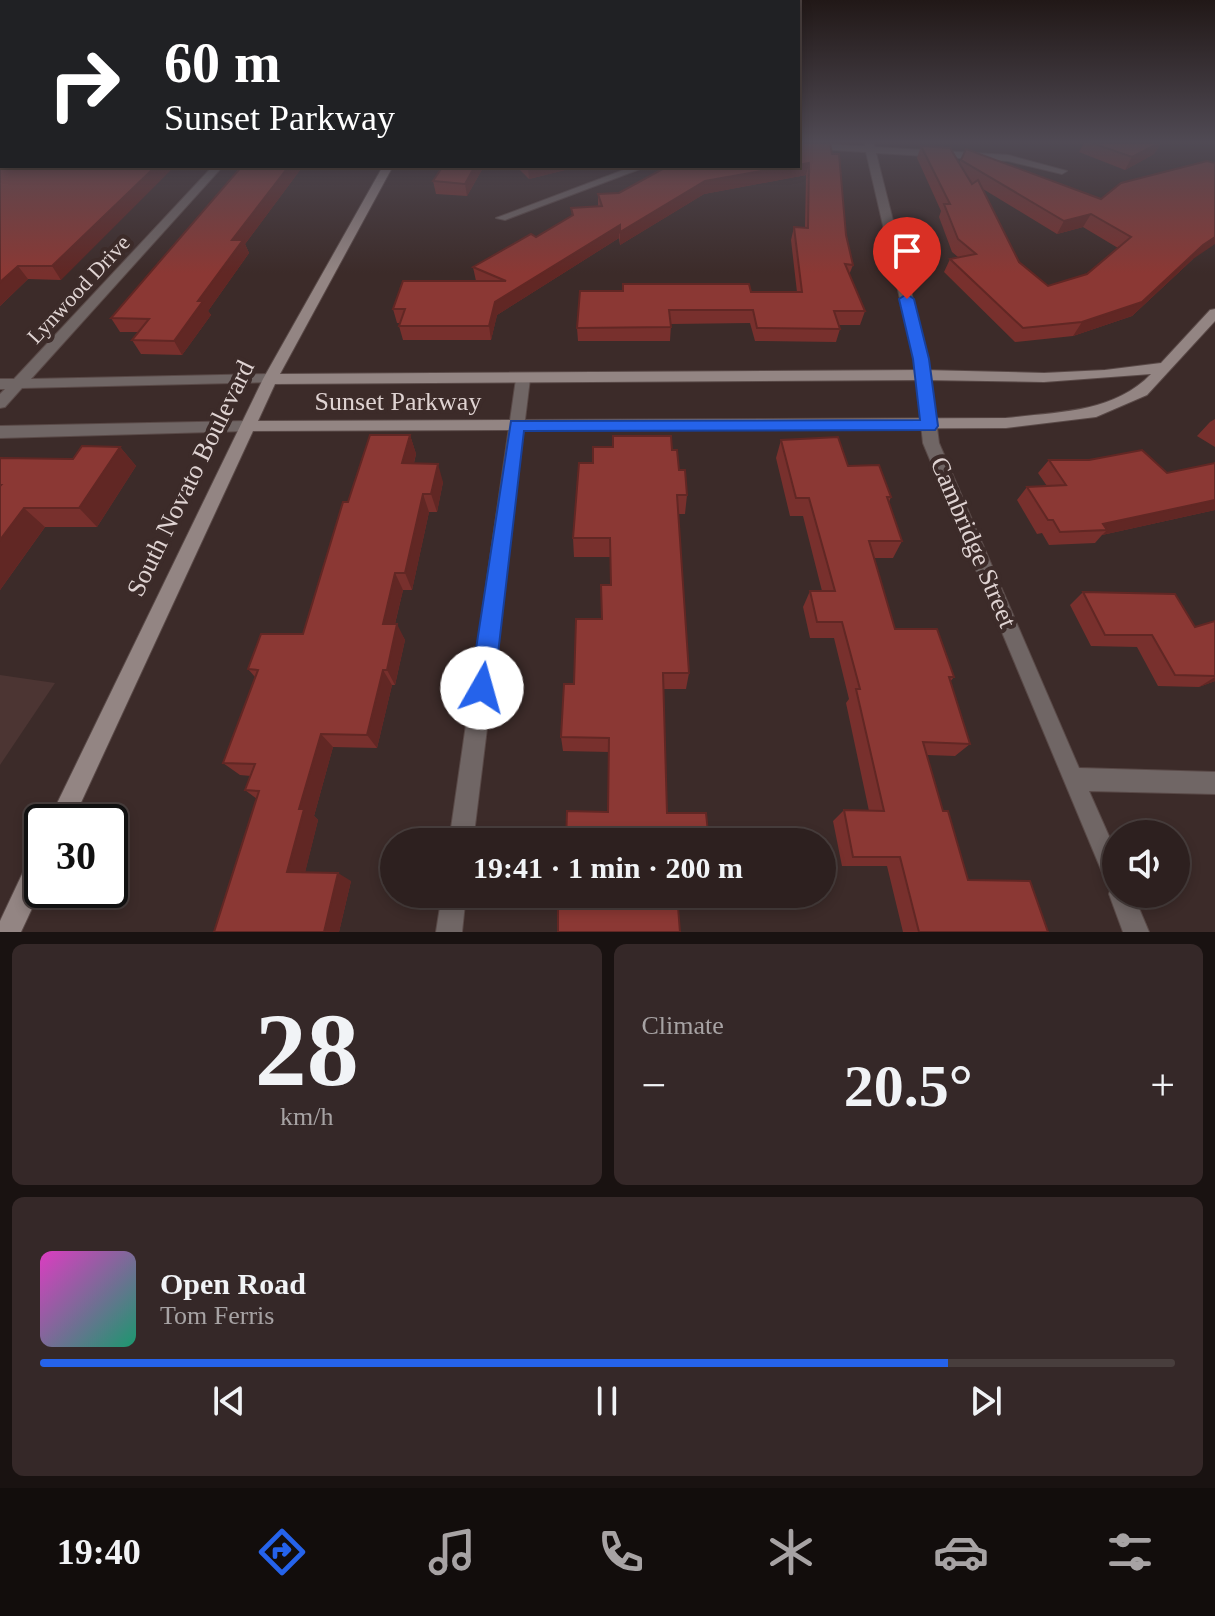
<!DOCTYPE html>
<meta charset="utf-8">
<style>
:root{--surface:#2d201f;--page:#352828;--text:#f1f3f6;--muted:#a7a3a4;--line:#483e3d;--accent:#2563eb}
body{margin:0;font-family:Georgia,serif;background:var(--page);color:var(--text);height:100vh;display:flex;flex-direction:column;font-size:30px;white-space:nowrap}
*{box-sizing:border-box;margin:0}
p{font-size:26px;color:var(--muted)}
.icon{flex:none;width:44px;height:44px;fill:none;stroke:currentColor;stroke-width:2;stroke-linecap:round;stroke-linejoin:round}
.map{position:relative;height:932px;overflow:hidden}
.sheet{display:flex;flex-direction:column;gap:12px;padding:12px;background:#191211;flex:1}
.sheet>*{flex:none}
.top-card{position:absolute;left:0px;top:0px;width:800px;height:168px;box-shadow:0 4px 12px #0003,0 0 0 2px var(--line);background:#202124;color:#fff;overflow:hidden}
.buttons{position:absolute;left:1102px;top:820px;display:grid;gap:16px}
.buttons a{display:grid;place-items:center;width:88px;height:88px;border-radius:50%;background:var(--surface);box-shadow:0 4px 12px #0003,0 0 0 2px var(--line);font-size:40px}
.speed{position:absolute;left:24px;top:804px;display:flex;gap:16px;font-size:40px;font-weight:700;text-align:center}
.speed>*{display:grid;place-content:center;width:104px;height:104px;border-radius:50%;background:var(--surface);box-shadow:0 4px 12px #0003,0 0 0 2px var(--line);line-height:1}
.speed .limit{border:4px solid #111;border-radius:12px;background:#fff;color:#111}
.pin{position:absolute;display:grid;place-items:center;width:68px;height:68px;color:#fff;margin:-82px -34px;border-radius:50% 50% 50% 0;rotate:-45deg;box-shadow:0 0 8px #0007}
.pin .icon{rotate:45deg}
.me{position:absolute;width:88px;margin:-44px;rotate:7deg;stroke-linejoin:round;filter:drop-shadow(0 0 6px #0008)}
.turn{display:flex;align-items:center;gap:28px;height:168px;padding:0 32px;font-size:36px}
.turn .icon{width:104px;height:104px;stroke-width:2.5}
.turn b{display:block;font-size:56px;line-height:68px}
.big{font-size:60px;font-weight:800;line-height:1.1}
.sheet .widget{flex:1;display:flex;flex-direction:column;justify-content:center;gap:12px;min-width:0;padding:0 28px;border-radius:12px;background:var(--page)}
.sheet .dial{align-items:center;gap:0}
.dial b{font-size:104px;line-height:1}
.song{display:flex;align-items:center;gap:24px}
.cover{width:96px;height:96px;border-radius:12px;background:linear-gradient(135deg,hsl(310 70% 55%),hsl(160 70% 35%))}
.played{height:8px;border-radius:4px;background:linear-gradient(90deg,var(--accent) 80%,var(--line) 80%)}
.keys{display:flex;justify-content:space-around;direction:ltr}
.heat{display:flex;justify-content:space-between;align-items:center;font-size:44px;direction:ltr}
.sheet .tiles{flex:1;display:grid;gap:12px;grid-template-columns:1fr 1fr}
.widget:last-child{grid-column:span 2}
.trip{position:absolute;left:380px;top:828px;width:456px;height:80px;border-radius:40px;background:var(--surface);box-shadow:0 4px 12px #0003,0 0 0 2px var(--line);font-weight:800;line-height:80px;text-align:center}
.menu{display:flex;height:128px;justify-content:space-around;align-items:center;background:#120d0c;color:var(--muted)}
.menu .icon{width:56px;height:56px}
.menu .selected{color:var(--accent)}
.menu b{font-size:36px;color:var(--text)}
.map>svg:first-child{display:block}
.built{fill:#4c3533}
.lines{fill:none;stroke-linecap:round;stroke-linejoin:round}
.street-casing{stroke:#594947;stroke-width:2}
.secondary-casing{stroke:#594947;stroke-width:2}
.street{fill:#706665;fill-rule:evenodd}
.secondary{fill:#938583;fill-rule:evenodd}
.wall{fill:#78302d;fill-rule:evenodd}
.shaded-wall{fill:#612724}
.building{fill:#8b3834;stroke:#612724;stroke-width:2}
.route{fill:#2563eb;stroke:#184099;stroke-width:2}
.labels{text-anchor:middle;stroke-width:8;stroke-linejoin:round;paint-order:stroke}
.far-street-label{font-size:22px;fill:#dfd3d2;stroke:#3c2b29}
.street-label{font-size:26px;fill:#dfd3d2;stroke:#3c2b29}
</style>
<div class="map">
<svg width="1215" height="932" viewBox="0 0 1215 932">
<rect width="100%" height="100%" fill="#3c2b29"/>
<polygon class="built" points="0,675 55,683 0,765"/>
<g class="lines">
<defs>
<g id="street">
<polygon points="798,143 865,146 865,143 873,143 875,147 1008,155 1067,171 1062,174 1008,161 876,153 928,359 939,443 1079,768 1215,772 1215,794 1089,791 1116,852 1116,894 1133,894 1149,932 1123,932 1109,894 1110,891 923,443 914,359 866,152 798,148"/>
<polygon points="213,166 223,166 31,379 270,374 275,376 277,379 275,382 22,388 5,407 0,408 0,394 5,389 0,389 0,379 14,379"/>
<polygon points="634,166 648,166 505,220 496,218"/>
<polygon points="523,374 530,379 473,842 449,842 516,379"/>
<polygon points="247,421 255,426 247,431 0,438 0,426"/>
<polygon points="442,894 466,894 462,932 436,932"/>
</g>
<g id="secondary">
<path d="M383,166H393L280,374L923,370L1044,373L1105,370L1161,363L1210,310L1215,309V321L1147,395L1096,417L1006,428L253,431L72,822H48L263,379ZM1151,374C1114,413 1056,412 1006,418L258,421L275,384L923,380L1044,382Z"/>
<polygon points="42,848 42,887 21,932 0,932 0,921 33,851"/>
</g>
</defs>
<use href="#street" class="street-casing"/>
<use href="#secondary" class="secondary-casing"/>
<use href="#street" class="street"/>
<use href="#secondary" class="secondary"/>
</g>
<g class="wall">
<polygon points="798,143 846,235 853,265 849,275 865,311 860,325 839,325 840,329 836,342 755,341 750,323 671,324 670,341 578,341 577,328 751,292 797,292 791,240 794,227 805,228 806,175 704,194 620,245 619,238 497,315 491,340 403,340 399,326 400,323 397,323 393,309 476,281 473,267 536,237 572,216 571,208 598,206 598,194 619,193"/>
<polygon points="1084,143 1161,143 1154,154 1125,170 1079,152"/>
<path d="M921,146L959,163L966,149L1193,259L1132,316L1073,336L1015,342L944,272L950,259L958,257L952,252L939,217L941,211L917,158ZM983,189L1057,234L1083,227L1118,248L1087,274L1048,286L1019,262Z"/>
<polygon points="0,148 61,280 28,279 0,306"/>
<polygon points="242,166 303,166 245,244 249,253 208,311 211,315 182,355 141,354 132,340 138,332 120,332 111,318"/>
<polygon points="443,166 484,166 467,196 436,194 433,181"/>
<polygon points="516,166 581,166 529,179"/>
<polygon points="1215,419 1215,447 1197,436 1210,422"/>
<polygon points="410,435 416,454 414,463 443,482 437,512 429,512 412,590 403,590 395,624 405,640 395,685 392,685 377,748 333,747 314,816 318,820 305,872 351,881 339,932 257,799 245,790 251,776 240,775 223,763 255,677 248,669 303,634 348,502"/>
<polygon points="781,440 848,466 891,497 889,502 902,541 893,558 874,558 895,629 954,677 950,682 970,744 955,756 927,755 943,811 968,880 1048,932 903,932 887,866 842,866 833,821 844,810 869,811 846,703 849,699 834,638 810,638 803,607 810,591 822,591 803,516 790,516 776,458"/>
<polygon points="120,447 136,466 97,527 45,527 0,590 0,458 73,459"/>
<polygon points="672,450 687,495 685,514 678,514 689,673 686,689 663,689 608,812 609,752 563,751 561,737 574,684 602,619 611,585 610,557 574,557 573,538 593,463"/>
<polygon points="1049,460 1167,473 1215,463 1215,510 1102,535 1095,543 1049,545 1042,533 1037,534 1017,500 1027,487 1047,486 1038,473"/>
<polygon points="1083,592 1195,627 1215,621 1215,681 1199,687 1158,686 1137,647 1091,646 1070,605"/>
</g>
<g class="shaded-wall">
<polygon points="1159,143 1161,143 1154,154 1125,170 1132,157"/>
<polygon points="809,163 806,175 704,194 620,245 620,232 705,181 790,166 798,166 798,165"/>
<polygon points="156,166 175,166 61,280 52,266"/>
<polygon points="289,166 303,166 245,244 249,253 208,311 211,315 182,355 174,341 198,301 232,240"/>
<polygon points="475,166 484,166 467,196 465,184"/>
<polygon points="532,166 581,166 529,179 528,167"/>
<polygon points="1091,214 1083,227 1057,234 1064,221"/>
<polygon points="620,225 619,238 497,315 491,340 489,326 495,302"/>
<polygon points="1215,237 1215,244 1193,259 1132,316 1073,336 1082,322"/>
<polygon points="18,266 28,279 0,306 0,282"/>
<polygon points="410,435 416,454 409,482 402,463"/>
<polygon points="120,447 136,466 97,527 79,508"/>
<polygon points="438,464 443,482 437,512 431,494"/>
<polygon points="423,494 429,512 412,590 405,573"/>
<polygon points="1215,500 1215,510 1102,535 1107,530 1103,524"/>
<polygon points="24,508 45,527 0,590 0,540"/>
<polygon points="395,573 403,590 391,640 383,624"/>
<polygon points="397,624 405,640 395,685 387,670"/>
<polygon points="383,670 392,685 377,748 367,735"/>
<polygon points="1215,677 1215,681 1199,687"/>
<polygon points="321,734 333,747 314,816 318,820 303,881 287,872 299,809"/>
<polygon points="338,873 351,881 339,932 324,932"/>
</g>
<g class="building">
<polygon points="798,143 830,143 832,154 839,154 846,235 853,265 845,264 865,311 834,311 840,329 757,328 753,310 669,310 671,327 577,328 580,291 623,291 623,284 749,284 751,292 802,292 794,227 808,228 809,163 798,165"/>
<polygon points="1092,143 1159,143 1132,157"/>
<polygon points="921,146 950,148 972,184 978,180 1019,262 1048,286 1087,274 1131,237 1091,214 1064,221 961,160 966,149 1101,199 1121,183 1207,161 1215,163 1215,237 1203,245 1142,302 1082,322 1023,328 950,259 976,254 958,239 944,204 950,204"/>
<polygon points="2,147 2,166 156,166 52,266 18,266 0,282 0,148"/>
<polygon points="242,166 289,166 232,240 243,240 198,301 203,301 174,341 132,340 149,319 111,318"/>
<polygon points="443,166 475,166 465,184 433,181"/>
<polygon points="668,166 790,166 705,181 620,232 620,225 495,302 489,326 399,326 405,309 393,309 403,281 506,281 473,267 531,234 536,237 573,215 571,208 602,206 598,194 619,193"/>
<polygon points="370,435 410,435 402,463 438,464 431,494 423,494 405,573 395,573 383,624 397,624 387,670 383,670 367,735 321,734 299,809 304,809 287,872 338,873 324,932 214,932 259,791 245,790 255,764 223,763 258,670 248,669 261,634 303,634 343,502 348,502"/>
<polygon points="613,436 671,436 672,450 677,450 679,470 685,470 687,495 677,495 689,673 663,673 667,813 706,813 709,842 566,842 567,811 608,812 609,738 561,737 564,684 574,684 576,619 602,619 601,585 611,585 610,538 573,538 579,463 593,463 593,447 613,447"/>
<polygon points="838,437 848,466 879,465 891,497 887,497 902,541 869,541 895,629 937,629 954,677 949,677 970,744 923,742 943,811 948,811 968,880 1030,881 1048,932 919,932 900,857 853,857 844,810 884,811 856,689 860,689 842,622 817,622 810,591 835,591 809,498 796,498 781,440"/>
<polygon points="82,446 120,447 79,508 24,508 0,540 0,486 1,485 0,485 0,458 73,459"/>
<polygon points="1142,450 1167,473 1215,463 1215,500 1103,524 1107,530 1060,532 1053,520 1048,520 1027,487 1066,485 1049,460 1089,460"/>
<polygon points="1083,592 1175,594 1195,627 1215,621 1215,676 1175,675 1152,635 1105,635"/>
<polygon points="568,894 677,894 680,932 558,932 558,902 568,902"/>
</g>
<linearGradient id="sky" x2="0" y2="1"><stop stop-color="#211817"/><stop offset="0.52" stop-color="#504a54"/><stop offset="1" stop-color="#504a54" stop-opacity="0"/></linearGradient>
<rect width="1215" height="273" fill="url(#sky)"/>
<polygon class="route" points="907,294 914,299 929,359 938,426 935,430 524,431 494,688 490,696 482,699 474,696 470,688 511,421 920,420 913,359 899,299"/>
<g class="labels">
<g class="far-street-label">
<text transform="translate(78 289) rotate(-47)" y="8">Lynwood Drive</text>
</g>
<g class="street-label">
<text x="398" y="410">Sunset Parkway</text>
<text transform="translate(190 478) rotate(-64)" y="9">South Novato Boulevard</text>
<text transform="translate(974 542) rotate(67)" y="9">Cambridge Street</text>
</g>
</g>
</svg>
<div class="buttons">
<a><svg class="icon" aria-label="sound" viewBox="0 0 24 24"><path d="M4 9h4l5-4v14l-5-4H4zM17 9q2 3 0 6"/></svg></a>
</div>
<div class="speed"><div class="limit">30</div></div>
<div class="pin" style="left:907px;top:299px;background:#d93025"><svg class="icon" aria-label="arrive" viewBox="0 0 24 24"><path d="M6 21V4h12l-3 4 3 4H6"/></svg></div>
<svg class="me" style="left:482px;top:688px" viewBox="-20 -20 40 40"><circle r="19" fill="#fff"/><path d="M0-13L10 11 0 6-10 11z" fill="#2563eb"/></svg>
<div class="trip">19:41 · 1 min · 200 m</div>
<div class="top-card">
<div class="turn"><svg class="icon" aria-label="right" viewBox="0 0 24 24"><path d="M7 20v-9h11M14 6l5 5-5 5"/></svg><div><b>60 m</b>Sunset Parkway</div></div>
</div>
</div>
<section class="sheet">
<div class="tiles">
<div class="widget dial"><b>28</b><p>km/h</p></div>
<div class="widget"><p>Climate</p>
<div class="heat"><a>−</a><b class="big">20.5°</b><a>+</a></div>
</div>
<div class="widget">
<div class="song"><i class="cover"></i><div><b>Open Road</b><p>Tom Ferris</p></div></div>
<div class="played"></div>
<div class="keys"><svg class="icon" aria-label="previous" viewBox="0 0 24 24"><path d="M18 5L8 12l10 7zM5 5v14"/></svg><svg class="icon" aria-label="pause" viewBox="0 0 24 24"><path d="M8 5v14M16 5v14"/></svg><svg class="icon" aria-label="next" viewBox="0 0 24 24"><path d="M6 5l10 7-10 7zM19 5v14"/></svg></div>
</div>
</div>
</section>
<nav class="menu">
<b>19:40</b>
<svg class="icon selected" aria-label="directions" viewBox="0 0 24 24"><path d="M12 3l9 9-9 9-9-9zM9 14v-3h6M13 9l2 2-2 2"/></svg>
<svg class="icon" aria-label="music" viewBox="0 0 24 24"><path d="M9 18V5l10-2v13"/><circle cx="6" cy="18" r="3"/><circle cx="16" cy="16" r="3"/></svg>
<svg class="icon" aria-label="phone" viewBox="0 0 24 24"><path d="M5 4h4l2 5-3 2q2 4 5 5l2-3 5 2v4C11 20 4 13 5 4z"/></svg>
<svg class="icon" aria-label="climate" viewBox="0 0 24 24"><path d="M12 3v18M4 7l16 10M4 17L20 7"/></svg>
<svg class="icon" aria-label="car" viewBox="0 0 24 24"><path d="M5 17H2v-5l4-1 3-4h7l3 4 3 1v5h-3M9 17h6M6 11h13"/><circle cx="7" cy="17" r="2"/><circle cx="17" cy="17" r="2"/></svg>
<svg class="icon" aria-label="filters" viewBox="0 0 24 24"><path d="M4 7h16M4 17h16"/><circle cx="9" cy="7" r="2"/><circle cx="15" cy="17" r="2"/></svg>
</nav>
